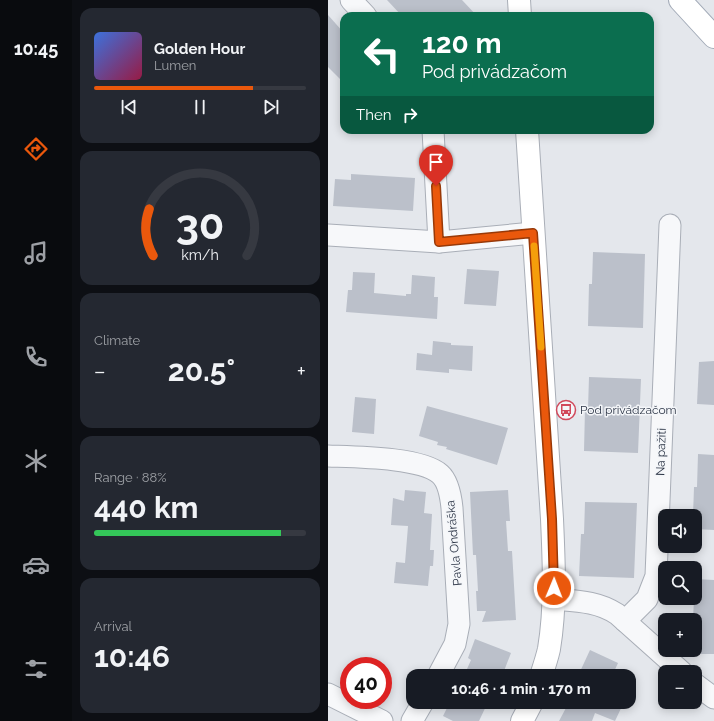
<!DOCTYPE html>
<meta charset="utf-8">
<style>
:root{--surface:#171b24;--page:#242831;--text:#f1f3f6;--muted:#9ea1a6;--line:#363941;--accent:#ea580c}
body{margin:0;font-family:Raleway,sans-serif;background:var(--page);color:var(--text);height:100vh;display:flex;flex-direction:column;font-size:15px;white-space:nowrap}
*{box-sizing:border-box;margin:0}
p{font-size:13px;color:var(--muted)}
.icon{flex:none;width:22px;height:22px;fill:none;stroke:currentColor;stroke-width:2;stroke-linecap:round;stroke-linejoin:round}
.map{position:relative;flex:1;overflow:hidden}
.sheet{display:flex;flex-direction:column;gap:8px;padding:8px;background:#0d0f14;width:256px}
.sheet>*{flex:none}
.top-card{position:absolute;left:12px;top:12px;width:314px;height:122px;border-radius:12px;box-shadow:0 2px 10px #0003;background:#0b6e4f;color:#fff;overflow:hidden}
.tools{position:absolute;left:330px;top:509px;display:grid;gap:8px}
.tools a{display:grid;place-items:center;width:44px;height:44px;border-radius:8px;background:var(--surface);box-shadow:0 2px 10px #0003;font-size:20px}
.speed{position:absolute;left:12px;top:657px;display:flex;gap:8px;font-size:20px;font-weight:700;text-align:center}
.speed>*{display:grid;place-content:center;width:52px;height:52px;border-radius:50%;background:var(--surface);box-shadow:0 2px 10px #0003;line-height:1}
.speed .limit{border:6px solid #d22;background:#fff;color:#111}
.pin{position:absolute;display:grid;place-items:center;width:34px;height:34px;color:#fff;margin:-41px -17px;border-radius:50% 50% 50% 0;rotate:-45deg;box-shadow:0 0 4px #0007}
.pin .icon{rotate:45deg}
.me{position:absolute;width:44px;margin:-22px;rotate:1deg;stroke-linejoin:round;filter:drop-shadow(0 0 3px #0008)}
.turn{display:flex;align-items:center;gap:14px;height:84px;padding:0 16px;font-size:18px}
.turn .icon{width:52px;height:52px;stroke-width:2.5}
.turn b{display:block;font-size:28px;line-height:34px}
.then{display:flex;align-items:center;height:38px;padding:0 16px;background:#0003;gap:8px;font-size:15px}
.big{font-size:30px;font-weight:700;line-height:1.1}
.sheet .widget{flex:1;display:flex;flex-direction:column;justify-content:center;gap:6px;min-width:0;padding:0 14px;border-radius:12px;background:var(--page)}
.sheet .dial{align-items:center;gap:0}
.dial svg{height:104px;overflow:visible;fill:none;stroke:var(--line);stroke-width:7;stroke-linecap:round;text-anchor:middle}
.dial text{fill:var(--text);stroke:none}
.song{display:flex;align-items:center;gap:12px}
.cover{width:48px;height:48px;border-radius:6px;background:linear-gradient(135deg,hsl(220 70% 55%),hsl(340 70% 35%))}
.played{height:4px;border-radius:2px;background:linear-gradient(90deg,var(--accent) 75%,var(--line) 75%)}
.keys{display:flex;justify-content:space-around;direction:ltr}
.heat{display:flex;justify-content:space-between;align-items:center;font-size:22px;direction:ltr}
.charge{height:6px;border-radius:3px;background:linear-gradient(90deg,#34c759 88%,var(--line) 0)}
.trip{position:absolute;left:78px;top:669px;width:230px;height:40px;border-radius:12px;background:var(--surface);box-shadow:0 2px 10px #0003;font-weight:700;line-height:40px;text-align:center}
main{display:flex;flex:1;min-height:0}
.tabs{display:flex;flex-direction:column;width:72px;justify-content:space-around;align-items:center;background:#090b0e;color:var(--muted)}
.tabs .icon{width:28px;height:28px}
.tabs .on{color:var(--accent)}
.tabs b{font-size:18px;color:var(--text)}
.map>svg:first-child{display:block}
.building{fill:#bbc0ca}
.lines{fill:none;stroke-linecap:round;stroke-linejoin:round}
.street-casing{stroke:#a9aeb7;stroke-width:23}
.secondary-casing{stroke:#a9aeb7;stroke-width:24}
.primary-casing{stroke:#a3abb8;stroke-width:24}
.street{stroke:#f7f8fa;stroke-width:21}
.secondary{stroke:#fff;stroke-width:22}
.primary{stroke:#fff;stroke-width:22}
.route-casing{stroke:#983908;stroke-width:10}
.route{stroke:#ea580c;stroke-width:7}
.slow{stroke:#f59e0b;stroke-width:7}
.labels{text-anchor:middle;stroke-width:3;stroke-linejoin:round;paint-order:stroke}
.poi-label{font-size:12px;fill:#2b3445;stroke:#f4f6f9;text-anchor:start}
.street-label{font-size:12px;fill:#2b3445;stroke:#f4f6f9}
</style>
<main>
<nav class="tabs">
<b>10:45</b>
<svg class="icon on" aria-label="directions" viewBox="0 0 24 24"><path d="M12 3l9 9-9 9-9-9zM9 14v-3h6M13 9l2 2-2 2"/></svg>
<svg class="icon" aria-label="music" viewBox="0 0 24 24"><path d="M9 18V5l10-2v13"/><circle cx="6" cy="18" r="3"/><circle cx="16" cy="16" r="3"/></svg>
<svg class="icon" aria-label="phone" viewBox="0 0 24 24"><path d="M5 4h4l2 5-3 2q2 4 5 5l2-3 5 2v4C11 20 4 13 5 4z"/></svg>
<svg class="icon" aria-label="climate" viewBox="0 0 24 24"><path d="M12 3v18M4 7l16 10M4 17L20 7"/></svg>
<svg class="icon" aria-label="car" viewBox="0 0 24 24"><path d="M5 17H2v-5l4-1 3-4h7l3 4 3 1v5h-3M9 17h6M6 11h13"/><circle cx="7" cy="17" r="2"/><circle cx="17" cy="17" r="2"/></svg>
<svg class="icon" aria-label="filters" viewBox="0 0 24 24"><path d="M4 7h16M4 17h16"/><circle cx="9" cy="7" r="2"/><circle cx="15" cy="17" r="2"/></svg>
</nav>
<section class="sheet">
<div class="widget">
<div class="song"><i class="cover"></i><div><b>Golden Hour</b><p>Lumen</p></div></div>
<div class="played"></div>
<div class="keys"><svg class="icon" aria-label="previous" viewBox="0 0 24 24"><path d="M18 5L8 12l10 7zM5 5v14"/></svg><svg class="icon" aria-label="pause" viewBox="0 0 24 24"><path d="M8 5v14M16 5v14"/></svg><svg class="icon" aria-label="next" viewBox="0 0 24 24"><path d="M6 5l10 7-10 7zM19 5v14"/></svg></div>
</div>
<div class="widget dial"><svg viewBox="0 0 100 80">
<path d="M14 69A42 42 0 1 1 86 69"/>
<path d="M14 69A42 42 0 0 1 11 33" stroke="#ea580c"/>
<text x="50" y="56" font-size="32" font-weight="700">30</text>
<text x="50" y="72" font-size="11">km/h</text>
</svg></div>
<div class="widget"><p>Climate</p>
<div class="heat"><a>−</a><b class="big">20.5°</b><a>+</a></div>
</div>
<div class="widget"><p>Range · 88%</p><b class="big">440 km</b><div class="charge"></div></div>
<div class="widget"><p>Arrival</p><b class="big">10:46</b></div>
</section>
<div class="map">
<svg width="386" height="721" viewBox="0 0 386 721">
<rect width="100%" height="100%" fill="#e4e7ec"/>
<g class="building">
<polygon points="59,0 134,0 149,16 74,16"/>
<polygon points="0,15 16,33 16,83 0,67"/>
<polygon points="23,174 87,178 85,211 5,206 7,179 23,180"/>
<polygon points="265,252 317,254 315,328 260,326 261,284 264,284"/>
<polygon points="139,269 171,271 168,306 136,304"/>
<polygon points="25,272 47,273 46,293 78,296 78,294 83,294 84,275 107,277 106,297 110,297 109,319 18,312 20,290 24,290"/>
<polygon points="105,341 123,343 123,345 145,346 144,371 121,369 121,373 88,370 89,353 104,355"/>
<polygon points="386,361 386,405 369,404 371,362"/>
<polygon points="261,377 313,379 310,453 256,451 257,409 260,409"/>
<polygon points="27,397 48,399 46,434 24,432"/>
<polygon points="99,406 180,428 169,465 118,449 119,447 109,445 110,442 91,436"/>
<polygon points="370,454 386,455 386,530 367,529 367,516 365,516 366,487 369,487"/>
<polygon points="77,490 98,492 96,513 104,514 102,550 106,550 105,566 102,566 100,586 66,583 68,562 77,563 80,526 63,525 65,498 76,501"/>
<polygon points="180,490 182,521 178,521 180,551 184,551 188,620 154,622 158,611 149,611 148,591 150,591 148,555 145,555 142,492"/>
<polygon points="257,502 309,503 306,578 251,576 253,534 256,534"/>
<polygon points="367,579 386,580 386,654 367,654 367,620 365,620"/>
<polygon points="147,639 183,653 174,676 158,676 139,669 143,660 140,658"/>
<polygon points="262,650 290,663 284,676 250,676"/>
<polygon points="122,702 160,702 151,721 125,721 115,716"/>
<polygon points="239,702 296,702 287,721 267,713 264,721 231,721 239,706 237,705"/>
</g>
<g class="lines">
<defs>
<g id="street">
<polyline points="23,0 38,16"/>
<polyline points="105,130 111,242"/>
<polyline points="0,235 111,242 205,233"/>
<path d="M0,456C26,457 93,457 112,474C120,481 123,498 124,508L131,624L127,644L110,676"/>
<path d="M225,599C248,601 270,601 289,614L354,672"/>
<polyline points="297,621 319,599 328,576 342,225"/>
<polyline points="367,684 386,698"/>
<polyline points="0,694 54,721"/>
<polyline points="84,721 95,702"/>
</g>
<g id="secondary">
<polyline points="191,0 192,16"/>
<path d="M199,130L224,519C226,563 228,606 221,649C219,658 216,667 213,676"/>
<polyline points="194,721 204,702"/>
</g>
<polyline id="primary" points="352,0 386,37"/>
</defs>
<use href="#street" class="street-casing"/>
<use href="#secondary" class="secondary-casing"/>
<use href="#primary" class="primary-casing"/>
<use href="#street" class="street"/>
<use href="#secondary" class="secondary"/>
<use href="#primary" class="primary"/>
</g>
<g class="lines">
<defs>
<polyline id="route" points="108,186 111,242 205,233 224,519 226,588"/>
</defs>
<use href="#route" class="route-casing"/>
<use href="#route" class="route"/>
<polyline class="slow" points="206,246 213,347"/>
</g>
<defs>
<symbol id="bus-ring" viewBox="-11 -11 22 22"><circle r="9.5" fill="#f4f6f9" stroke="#d1495b" stroke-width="1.5"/><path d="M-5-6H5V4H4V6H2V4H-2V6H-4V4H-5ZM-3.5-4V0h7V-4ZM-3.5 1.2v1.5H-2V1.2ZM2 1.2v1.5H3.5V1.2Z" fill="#d1495b"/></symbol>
</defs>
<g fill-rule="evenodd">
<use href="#bus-ring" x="227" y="399" width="22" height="22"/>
</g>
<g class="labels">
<g class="poi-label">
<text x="252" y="414">Pod privádzačom</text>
</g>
<g class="street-label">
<text transform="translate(333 452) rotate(-88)" y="4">Na pažiti</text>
<text transform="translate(126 543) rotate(-95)" y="4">Pavla Ondráška</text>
</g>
</g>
</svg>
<div class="tools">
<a><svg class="icon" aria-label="sound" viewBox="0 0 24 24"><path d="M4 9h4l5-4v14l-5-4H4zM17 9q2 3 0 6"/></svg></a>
<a><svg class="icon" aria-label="search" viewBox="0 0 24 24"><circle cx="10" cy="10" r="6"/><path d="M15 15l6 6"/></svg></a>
<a>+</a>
<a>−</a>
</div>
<div class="speed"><div class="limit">40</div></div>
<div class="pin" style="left:108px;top:186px;background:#d93025"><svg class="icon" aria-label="arrive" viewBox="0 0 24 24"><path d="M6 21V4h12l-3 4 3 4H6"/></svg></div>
<svg class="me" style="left:226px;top:588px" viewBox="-20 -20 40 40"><circle r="17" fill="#ea580c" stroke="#fff" stroke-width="3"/><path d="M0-11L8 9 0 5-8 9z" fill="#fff"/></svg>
<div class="trip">10:46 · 1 min · 170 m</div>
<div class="top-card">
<div class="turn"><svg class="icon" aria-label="left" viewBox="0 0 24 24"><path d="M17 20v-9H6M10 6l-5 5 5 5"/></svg><div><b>120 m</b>Pod privádzačom</div></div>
<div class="then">Then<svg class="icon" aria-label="right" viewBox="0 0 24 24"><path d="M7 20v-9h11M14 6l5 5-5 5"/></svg></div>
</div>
</div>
</main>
